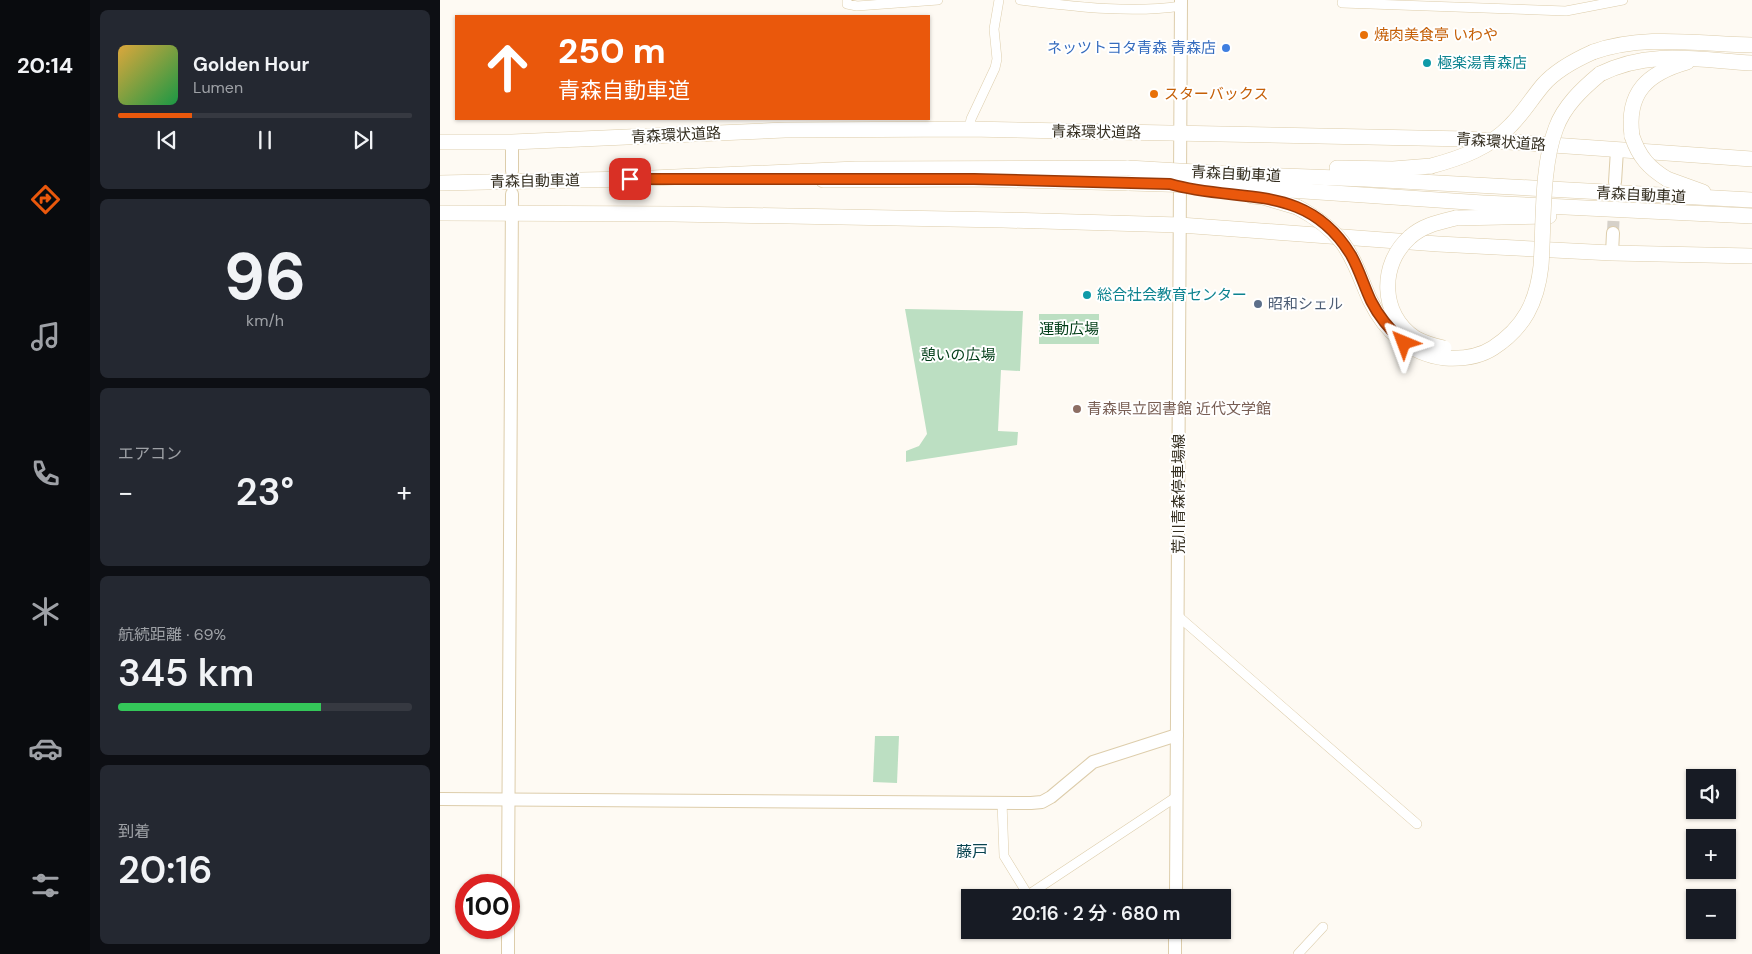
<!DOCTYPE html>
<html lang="ja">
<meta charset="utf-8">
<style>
:root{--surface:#171b24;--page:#242831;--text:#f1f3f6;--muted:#9ea1a6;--line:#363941;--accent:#ea580c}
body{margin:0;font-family:"DM Sans","Noto Sans JP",sans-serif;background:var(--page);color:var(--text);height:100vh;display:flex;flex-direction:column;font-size:19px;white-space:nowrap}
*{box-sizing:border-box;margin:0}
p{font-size:16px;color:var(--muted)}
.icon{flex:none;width:28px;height:28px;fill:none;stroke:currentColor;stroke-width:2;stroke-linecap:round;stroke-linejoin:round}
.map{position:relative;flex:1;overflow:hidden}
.sheet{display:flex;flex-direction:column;gap:10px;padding:10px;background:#0d0f14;width:350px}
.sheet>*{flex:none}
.top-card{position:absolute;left:15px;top:15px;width:475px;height:105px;border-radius:0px;box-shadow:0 1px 4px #0004;background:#ea580c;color:#fff;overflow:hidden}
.controls{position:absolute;left:1246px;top:769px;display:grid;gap:10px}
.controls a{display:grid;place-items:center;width:50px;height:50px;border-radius:0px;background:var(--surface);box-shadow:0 1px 4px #0004;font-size:25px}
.speed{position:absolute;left:15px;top:874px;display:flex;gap:10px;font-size:25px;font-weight:700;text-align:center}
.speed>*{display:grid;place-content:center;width:65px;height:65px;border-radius:50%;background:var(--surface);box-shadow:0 1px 4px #0004;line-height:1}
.speed .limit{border:8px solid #d22;background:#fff;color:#111}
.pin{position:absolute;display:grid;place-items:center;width:42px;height:42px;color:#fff;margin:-21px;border-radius:10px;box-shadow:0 2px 8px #0006}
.me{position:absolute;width:55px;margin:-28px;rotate:316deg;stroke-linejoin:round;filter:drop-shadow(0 0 4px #0008)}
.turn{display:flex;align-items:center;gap:18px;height:105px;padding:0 20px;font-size:22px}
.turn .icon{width:65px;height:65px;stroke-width:2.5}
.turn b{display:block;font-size:35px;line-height:42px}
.big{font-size:38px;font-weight:600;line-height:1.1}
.sheet .widget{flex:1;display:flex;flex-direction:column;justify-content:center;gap:8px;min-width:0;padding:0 18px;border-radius:8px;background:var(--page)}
.sheet .dial{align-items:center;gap:0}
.dial b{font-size:65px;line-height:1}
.song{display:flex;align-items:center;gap:15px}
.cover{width:60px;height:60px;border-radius:8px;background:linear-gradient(135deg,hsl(40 70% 55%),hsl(140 70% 35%))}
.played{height:5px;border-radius:2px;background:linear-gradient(90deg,var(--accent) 25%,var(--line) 25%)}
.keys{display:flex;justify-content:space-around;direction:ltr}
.heat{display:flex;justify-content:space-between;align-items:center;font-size:28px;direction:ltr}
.charge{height:8px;border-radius:4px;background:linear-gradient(90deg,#34c759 69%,var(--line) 0)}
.trip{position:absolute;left:521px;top:889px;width:270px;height:50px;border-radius:0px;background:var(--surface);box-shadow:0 1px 4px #0004;font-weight:600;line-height:50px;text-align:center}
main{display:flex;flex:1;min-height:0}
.dock{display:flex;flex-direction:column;width:90px;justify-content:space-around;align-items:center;background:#090b0e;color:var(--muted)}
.dock .icon{width:35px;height:35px}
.dock .current{color:var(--accent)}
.dock b{font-size:22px;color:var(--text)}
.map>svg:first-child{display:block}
.green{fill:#bcdfc2}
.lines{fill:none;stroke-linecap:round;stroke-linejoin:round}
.secondary-tunnel{stroke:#d6d1c9;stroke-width:12;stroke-dasharray:12 6;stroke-linecap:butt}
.street-casing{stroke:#ddcdab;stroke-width:10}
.secondary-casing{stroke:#ddcdab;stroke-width:14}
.highway-casing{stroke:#ddcdab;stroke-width:16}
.street{stroke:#fff;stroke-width:9}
.secondary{stroke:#fff;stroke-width:12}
.highway{stroke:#fff;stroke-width:15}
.highway-bridge-casing{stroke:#ddcdab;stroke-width:16;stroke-linecap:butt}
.highway-bridge{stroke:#fff;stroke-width:15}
.route-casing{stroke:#983908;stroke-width:12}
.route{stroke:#ea580c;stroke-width:9}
.food-dot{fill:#e8710a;stroke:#fff;stroke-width:2}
.shop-dot{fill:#3f7fe0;stroke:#fff;stroke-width:2}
.culture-dot{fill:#0f9aa8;stroke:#fff;stroke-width:2}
.service-dot{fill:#5c6f8a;stroke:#fff;stroke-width:2}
.education-dot{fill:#8d6e63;stroke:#fff;stroke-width:2}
.labels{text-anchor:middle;stroke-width:4;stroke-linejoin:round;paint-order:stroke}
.food-label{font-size:15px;fill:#c56008;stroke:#fff;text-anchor:start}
.shop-label{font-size:15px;fill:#366cbe;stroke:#fff;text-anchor:end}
.culture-label{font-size:15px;fill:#0d838f;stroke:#fff;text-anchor:start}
.street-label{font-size:15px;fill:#342e20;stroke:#fff}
.service-label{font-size:15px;fill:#4e5e75;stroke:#fff;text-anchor:start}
.park-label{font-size:15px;fill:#003d17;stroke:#fff}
.education-label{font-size:15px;fill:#785e54;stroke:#fff;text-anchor:start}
.neighbourhood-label{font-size:16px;fill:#084350;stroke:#fff}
</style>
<main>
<nav class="dock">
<b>20:14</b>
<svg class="icon current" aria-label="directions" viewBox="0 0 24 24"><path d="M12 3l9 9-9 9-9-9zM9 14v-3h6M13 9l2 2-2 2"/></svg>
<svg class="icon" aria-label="music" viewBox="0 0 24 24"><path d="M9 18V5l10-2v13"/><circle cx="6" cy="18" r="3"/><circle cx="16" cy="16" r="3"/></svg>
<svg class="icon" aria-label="phone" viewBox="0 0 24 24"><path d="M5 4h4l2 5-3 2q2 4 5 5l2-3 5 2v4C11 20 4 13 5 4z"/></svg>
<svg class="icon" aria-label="climate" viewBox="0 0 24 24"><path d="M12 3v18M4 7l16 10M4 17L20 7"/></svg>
<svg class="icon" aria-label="car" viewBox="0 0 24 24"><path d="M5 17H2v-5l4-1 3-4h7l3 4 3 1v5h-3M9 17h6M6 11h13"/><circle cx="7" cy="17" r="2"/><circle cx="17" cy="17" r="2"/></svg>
<svg class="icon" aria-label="filters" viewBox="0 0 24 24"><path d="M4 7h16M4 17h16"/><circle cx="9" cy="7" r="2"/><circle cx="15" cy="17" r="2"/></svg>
</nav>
<section class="sheet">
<div class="widget">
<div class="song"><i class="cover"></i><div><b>Golden Hour</b><p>Lumen</p></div></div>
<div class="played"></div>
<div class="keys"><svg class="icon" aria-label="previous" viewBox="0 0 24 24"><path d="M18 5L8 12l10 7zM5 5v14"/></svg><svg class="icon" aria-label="pause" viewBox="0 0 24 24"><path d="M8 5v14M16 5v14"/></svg><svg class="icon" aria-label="next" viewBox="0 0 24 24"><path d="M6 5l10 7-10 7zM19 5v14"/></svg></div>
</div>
<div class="widget dial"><b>96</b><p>km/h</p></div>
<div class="widget"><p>エアコン</p>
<div class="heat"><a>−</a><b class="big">23°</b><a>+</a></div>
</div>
<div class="widget"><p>航続距離 · 69%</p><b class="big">345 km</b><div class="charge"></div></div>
<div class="widget"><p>到着</p><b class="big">20:16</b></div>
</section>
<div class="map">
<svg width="1312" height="954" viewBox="0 0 1312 954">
<rect width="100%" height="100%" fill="#fefaf3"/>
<g class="green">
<polygon points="465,309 583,311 580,371 561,370 558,431 578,432 577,445 466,462 466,451 479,446 487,434"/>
<rect x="599" y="314" width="60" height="30"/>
<polygon points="435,736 459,736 457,783 433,782"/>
</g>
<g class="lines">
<polyline class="secondary-tunnel" points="1173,233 1175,184"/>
<defs>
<g id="street">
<polyline points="407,0 407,4 417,6 498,0"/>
<path d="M580,0C631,6 690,14 741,6"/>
<polyline points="903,0 902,3 1126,11 1183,0"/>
<polyline points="529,129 531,119 555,68 557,59 554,29 559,0"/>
<polyline points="738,616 977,824"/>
<polyline points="562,802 564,856 588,895 736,797"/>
<polyline points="858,954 883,927"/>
</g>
<g id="secondary">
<polyline points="72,142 72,171"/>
<polyline points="1175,182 1177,150"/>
<polyline points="1172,253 1173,233"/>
<polyline points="0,799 591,803 602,802 611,797 653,762 737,735"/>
<polyline points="68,885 72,194"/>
<polyline points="736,898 741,0"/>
<polyline points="68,954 68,928"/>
<polyline points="735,954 735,930"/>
</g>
<g id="highway">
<path d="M1153,52C1204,34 1259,44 1312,45"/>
<path d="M1160,74C1210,49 1258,60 1312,63"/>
<path d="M1192,136C1186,92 1208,73 1247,62"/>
<polyline points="0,142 72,142 345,130 529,129 1027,139 1312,159"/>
<polyline points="897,168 953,169 991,166"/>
<polyline points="790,174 925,179 1312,200"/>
<polyline points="1227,179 1263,192"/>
<polyline points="383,180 534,179 689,183"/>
<polyline points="0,183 190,179 416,169 688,168"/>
<polyline points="789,186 1043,203 1312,216"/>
<polyline points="812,196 823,197 857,207"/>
<polyline points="0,213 233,214 563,220 740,225 998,244 1172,253 1312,256"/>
<polyline points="1016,218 1109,216"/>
</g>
</defs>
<use href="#street" class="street-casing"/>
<use href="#secondary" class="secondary-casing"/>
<use href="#highway" class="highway-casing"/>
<use href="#street" class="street"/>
<use href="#secondary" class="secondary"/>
<use href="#highway" class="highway"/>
<defs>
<g id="highway-bridge">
<path d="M1192,136C1199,157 1209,168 1227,179"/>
<path d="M991,166C1021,158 1049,148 1071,125C1083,113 1092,98 1103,85C1116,70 1135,60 1153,52"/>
<polyline points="688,168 790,174"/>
<polyline points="689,183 789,186"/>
<path d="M857,207C874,216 889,226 902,242C915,259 921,280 930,300C945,331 970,354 1005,358C1021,359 1039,357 1053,348C1084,328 1097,302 1101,266C1104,224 1101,167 1116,128C1124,106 1142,89 1160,74"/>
<path d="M1004,348C994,346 984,343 975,338C940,315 939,264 970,237C983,225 1000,222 1016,218"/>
</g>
</defs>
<use href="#highway-bridge" class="highway-bridge-casing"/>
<use href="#highway-bridge" class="highway-bridge"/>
</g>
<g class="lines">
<defs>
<path id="route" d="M190,179H534L730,184C799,204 866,181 911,255C919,269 924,286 931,301C939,317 950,330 964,343"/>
</defs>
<use href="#route" class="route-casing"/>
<use href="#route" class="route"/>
</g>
<g class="food-dot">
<circle cx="924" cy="35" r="5"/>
<circle cx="714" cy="94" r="5"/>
</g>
<circle class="shop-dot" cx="786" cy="48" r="5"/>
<g class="culture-dot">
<circle cx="987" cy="63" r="5"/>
<circle cx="647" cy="295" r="5"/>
</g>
<circle class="service-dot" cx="818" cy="304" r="5"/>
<circle class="education-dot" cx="637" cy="409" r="5"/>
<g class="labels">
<g class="food-label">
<text x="934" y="40">焼肉美食亭 いわや</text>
<text x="724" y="99">スターバックス</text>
</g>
<g class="shop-label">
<text x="776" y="53">ネッツトヨタ青森 青森店</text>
</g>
<g class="culture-label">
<text x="997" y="68">極楽湯青森店</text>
<text x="657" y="300">総合社会教育センター</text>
</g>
<g class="street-label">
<text transform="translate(656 132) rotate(1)" y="5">青森環状道路</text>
<text transform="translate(236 135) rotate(-3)" y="5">青森環状道路</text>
<text transform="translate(1061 142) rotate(4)" y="5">青森環状道路</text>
<text transform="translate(796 174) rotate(3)" y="5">青森自動車道</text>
<text transform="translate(95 181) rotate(-1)" y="5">青森自動車道</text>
<text transform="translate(1201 195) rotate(3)" y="5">青森自動車道</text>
<text transform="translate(739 494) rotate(-90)" y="5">荒川青森停車場線</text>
</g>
<g class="service-label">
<text x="828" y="309">昭和シェル</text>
</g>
<g class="park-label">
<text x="629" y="334">運動広場</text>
<text x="518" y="360">憩いの広場</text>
</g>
<g class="education-label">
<text x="647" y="414">青森県立図書館 近代文学館</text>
</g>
<g class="neighbourhood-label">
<text x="532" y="857">藤戸</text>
</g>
</g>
</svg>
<div class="controls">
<a><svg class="icon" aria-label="sound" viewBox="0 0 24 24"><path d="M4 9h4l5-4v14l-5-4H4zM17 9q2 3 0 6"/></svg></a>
<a>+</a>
<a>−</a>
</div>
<div class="speed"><div class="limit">100</div></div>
<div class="pin" style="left:190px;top:179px;background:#d93025"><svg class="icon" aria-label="arrive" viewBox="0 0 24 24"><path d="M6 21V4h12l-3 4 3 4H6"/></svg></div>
<svg class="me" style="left:964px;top:343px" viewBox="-20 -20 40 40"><path d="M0-17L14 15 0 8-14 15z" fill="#ea580c" stroke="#fff" stroke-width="4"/></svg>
<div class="trip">20:16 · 2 分 · 680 m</div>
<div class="top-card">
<div class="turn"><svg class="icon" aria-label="ahead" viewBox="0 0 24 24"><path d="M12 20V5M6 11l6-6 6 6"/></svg><div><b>250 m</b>青森自動車道</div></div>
</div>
</div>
</main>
